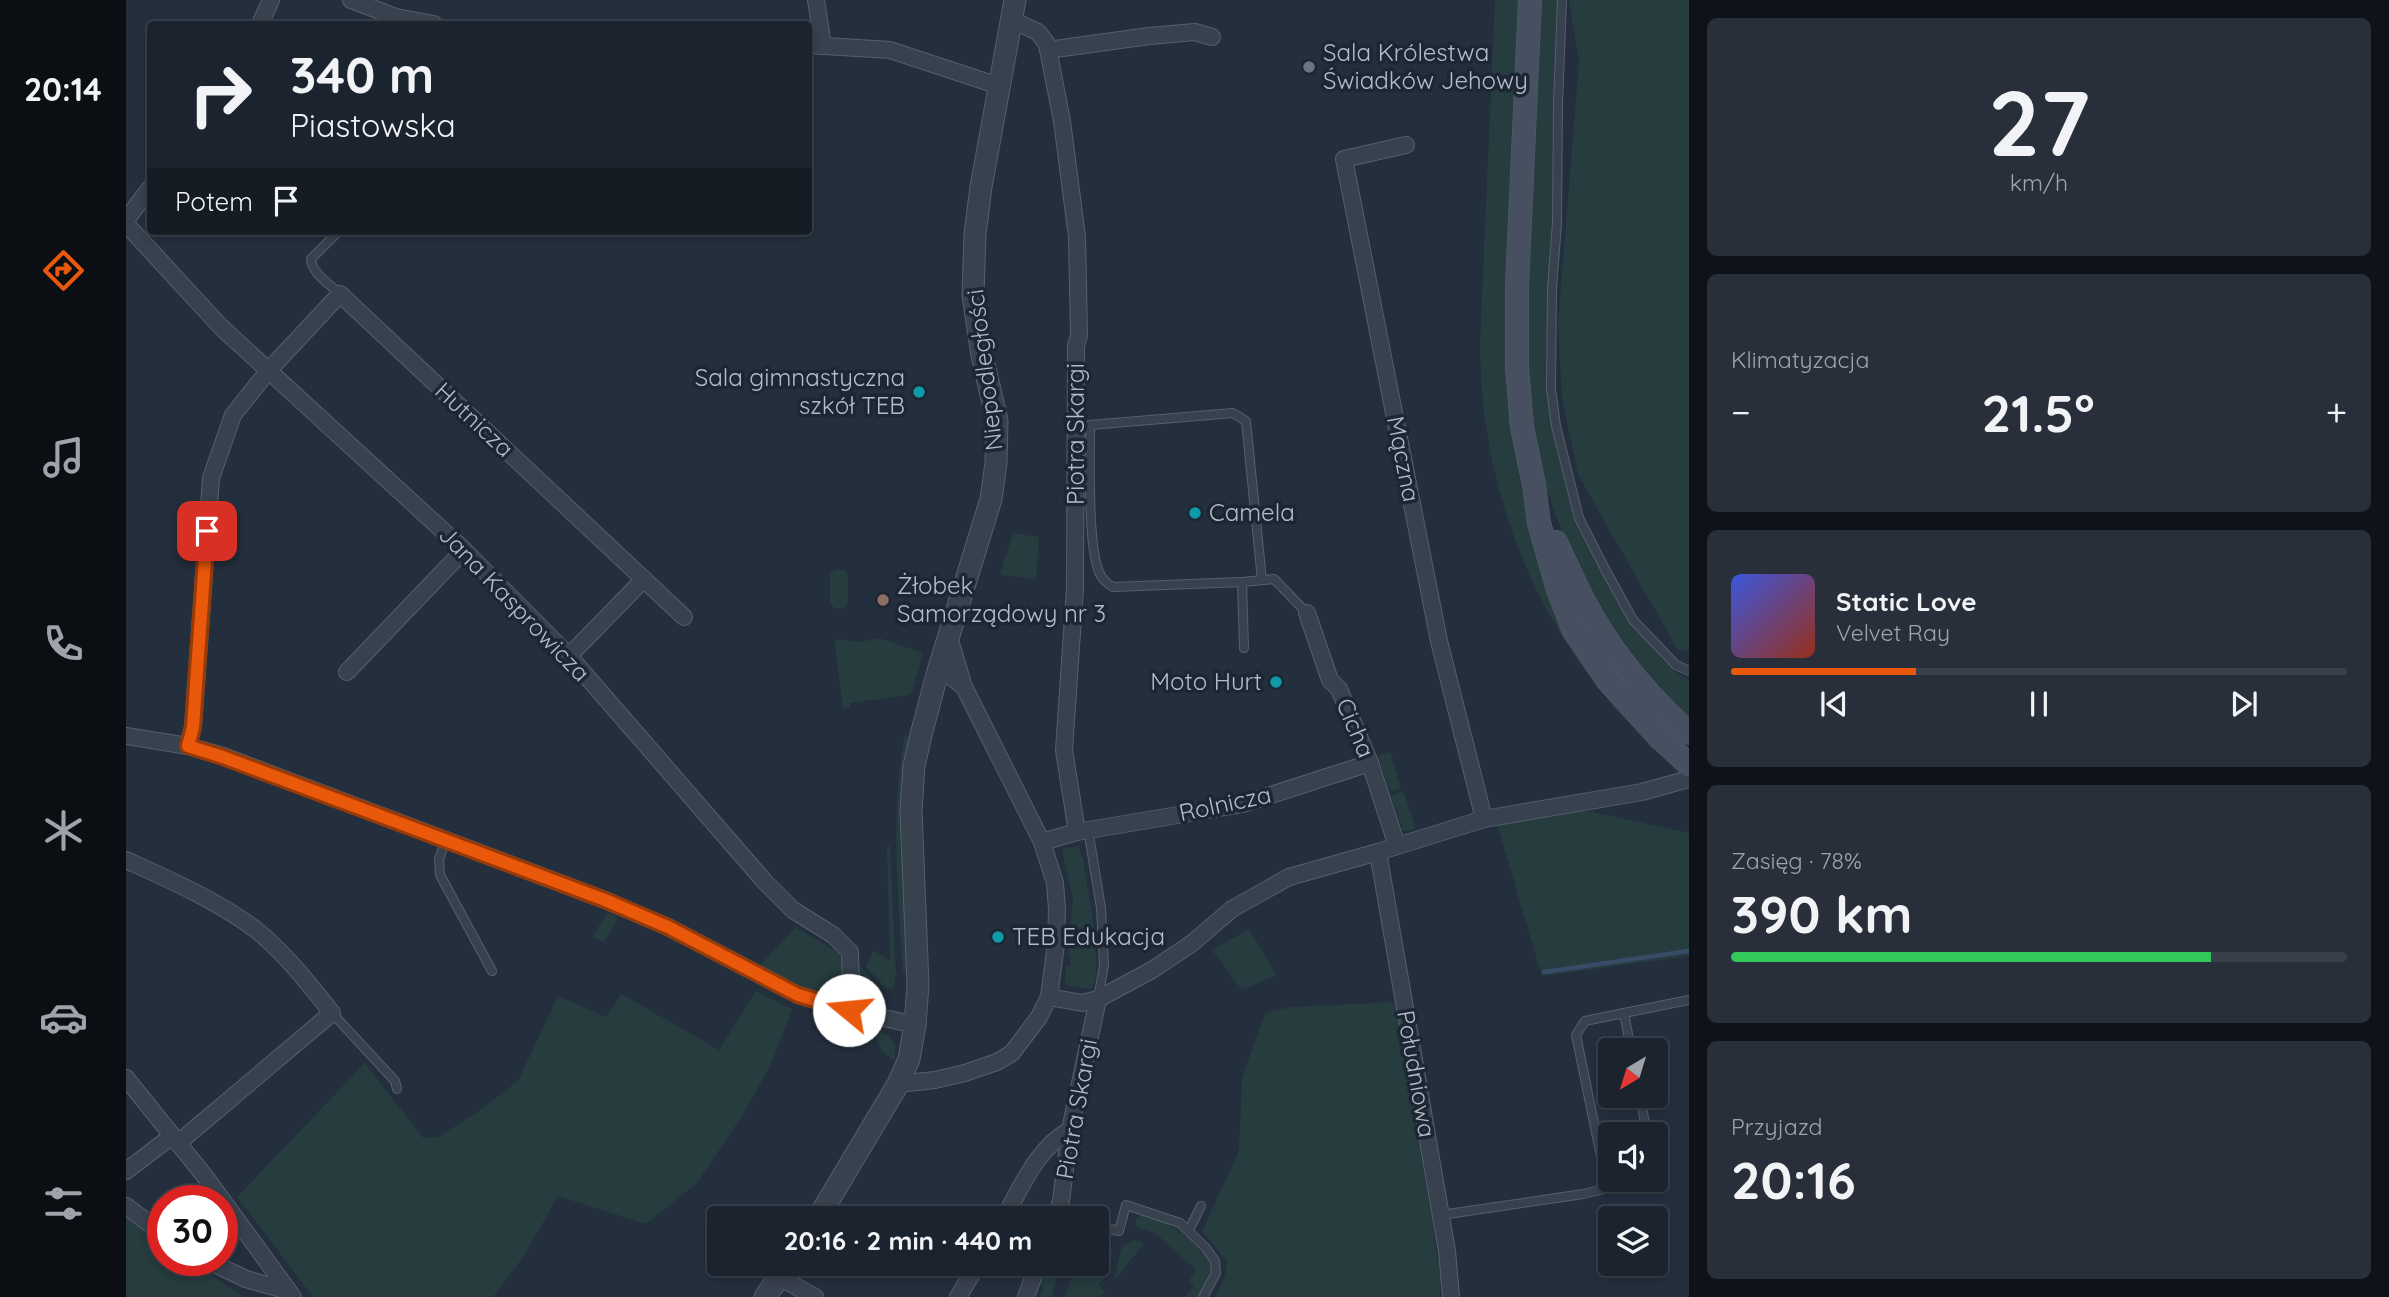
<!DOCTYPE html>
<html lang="pl">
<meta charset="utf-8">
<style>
:root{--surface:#1b232e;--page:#282f3a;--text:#f1f3f6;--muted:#a0a4aa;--line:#39404a;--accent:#ea580c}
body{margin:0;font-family:Quicksand,sans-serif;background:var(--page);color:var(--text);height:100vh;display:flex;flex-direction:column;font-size:26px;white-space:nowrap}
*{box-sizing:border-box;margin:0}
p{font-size:23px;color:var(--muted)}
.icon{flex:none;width:38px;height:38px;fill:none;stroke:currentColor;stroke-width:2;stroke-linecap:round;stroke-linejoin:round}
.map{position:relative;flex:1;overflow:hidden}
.side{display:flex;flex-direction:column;gap:18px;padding:18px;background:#0f1319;width:700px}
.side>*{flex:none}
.banner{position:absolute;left:21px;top:21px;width:665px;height:214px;border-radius:7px;box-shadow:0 4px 10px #0003,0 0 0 2px var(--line);background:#1b232e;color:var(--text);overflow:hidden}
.needle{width:46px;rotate:218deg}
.tools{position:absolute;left:1472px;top:1038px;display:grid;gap:14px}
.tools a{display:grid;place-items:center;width:70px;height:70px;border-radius:7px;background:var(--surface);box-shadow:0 4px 10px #0003,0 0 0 2px var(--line);font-size:35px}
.speed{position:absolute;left:21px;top:1185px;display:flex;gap:14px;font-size:35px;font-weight:700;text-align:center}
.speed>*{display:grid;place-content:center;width:91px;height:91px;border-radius:50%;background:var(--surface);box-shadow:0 4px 10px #0003,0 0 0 2px var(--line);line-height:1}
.speed .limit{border:10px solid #d22;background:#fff;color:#111}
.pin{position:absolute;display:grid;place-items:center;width:60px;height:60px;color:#fff;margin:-30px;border-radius:14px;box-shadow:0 4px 10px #0006}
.me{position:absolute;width:77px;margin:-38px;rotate:287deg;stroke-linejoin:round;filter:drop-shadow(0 0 5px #0008)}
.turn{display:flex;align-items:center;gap:24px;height:147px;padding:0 28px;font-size:32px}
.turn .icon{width:91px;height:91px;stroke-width:2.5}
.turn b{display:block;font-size:49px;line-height:60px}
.then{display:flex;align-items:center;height:66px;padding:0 28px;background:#0003;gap:14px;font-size:26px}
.big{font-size:52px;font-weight:700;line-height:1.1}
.side .card{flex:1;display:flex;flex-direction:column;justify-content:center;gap:10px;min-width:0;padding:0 24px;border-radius:10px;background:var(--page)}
.side .dial{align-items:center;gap:0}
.dial b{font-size:91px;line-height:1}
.song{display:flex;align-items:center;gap:21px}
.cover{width:84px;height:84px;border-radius:10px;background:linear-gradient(135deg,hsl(230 70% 55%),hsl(10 70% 35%))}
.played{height:7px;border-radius:4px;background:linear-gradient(90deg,var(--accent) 30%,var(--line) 30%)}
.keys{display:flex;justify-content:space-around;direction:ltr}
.heat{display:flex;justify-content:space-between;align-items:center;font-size:38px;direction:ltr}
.charge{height:10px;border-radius:5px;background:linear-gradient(90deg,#34c759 78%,var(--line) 0)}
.trip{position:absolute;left:581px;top:1206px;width:402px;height:70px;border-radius:7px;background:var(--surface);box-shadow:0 4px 10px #0003,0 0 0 2px var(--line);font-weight:700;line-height:70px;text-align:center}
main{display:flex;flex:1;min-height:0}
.menu{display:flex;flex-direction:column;width:126px;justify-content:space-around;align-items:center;background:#0b0e12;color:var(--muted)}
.menu .icon{width:49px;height:49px}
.menu .current{color:var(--accent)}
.menu b{font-size:32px;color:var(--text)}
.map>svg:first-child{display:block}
.green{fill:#263c3f}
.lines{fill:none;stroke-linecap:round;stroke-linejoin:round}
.stream{stroke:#394c67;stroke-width:4.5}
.service-casing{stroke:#565f6c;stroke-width:10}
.minor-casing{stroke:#565f6c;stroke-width:18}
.tertiary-casing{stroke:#565f6c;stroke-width:23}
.secondary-casing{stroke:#565f6c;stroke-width:24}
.service{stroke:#38414e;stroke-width:8}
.minor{stroke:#38414e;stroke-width:16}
.tertiary{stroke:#38414e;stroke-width:21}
.secondary{stroke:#465061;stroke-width:23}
.route-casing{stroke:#983908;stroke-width:18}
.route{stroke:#ea580c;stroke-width:12}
.worship-dot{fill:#6b7280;stroke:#1d2633;stroke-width:2.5}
.culture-dot{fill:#0f9aa8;stroke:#1d2633;stroke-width:2.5}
.education-dot{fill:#8d6e63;stroke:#1d2633;stroke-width:2.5}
.labels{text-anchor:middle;stroke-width:7;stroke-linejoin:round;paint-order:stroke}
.poi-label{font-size:24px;fill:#b4bcc9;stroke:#1d2633;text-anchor:start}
.street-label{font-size:24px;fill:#b4bcc9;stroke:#1d2633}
</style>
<main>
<nav class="menu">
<b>20:14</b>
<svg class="icon current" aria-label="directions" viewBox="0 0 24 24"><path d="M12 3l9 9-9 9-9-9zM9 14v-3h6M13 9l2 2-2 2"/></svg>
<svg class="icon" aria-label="music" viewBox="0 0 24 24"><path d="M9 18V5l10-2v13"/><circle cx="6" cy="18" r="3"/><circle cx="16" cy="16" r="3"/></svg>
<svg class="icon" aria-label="phone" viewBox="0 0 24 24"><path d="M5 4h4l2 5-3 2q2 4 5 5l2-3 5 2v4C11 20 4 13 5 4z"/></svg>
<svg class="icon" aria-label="climate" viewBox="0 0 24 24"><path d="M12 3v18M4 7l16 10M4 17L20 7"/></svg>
<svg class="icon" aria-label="car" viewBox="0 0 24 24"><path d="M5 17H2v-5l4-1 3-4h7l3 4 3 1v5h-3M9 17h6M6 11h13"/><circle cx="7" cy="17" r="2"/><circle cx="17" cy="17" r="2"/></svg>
<svg class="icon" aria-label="filters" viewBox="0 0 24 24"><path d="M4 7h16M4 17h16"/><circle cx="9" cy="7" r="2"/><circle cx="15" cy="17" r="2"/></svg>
</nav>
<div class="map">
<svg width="1563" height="1297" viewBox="0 0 1563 1297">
<rect width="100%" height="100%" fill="#242f3e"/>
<g class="green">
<path d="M1369,0H1395L1382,307L1426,591L1531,747L1527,751C1518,738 1506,727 1495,715C1482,700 1470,685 1458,669C1390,575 1354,460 1354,343Z"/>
<path d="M1415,0H1434L1427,217L1426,421C1432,451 1438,481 1448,510C1471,570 1512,622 1550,672L1563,680V717L1558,714C1495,646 1446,575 1420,485C1392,384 1403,277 1408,175C1411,116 1413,58 1415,0Z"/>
<polygon points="1443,0 1563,0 1563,651 1552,650 1452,475 1436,398 1432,323 1453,62"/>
<polygon points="887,533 913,537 910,579 874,575"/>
<polygon points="710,569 719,570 722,575 722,603 718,608 709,609 704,603 704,574"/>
<polygon points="753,638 797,653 785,695 724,703 724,708 717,709 708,639 735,642"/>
<path d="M779,735L785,736L782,978H781L777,972C772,893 764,813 779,735Z"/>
<polygon points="1264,752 1275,788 1264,792 1252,756"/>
<polygon points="1277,791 1289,826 1287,830 1277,831 1265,796"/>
<polygon points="1458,810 1563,833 1563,956 1416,976 1371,824"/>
<polygon points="761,846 764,846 770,974 768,987 763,989 756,985 740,967 747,950 764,961"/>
<path d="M952,846L957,859C960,882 980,976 965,989L939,985L940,966H945L944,956L942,955L947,899L936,852L938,848Z"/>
<polygon points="481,913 489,916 491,920 478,942 466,937"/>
<path d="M670,927L719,957C718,966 721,982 715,990C702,1007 648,975 632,967Z"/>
<polygon points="1123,929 1151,975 1116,990 1086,950"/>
<path d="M733,964L756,990L755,1010C728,1004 732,987 733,964Z"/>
<polygon points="630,991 666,1009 645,1064 618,1113 571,1183 520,1224 432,1196 398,1256 367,1297 187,1297 111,1197 239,1063 297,1138 312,1137 350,1113 392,1081 432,996 480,1017 495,994 593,1050"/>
<polygon points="1268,1002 1306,1220 1314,1278 1314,1297 1089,1297 1099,1277 1101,1261 1076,1231 1113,1151 1116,1078 1139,1013 1165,1007"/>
<path d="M747,1029C763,1033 773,1043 768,1060L756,1052Z"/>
<polygon points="0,1214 37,1241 37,1260 62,1260 118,1297 0,1297"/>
<path d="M1015,1215C1046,1222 1067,1237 1085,1263V1272L1072,1297H1059L1068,1286L1063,1281L1070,1270L1029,1233L1013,1228L1009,1225L1010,1219Z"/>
<polygon points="1007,1240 1018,1243 1017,1245 987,1281 996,1247"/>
<polygon points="971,1247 987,1252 982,1274 972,1285 979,1291 974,1297 939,1297 949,1264 971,1264"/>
<polygon points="921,1264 935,1264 926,1297 914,1297 918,1288 912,1284"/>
</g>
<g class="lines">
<polyline class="stream" points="1418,972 1563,951"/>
<defs>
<g id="service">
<polyline points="1436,0 1432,104 1431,223 1426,288 1425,389 1430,426 1453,518 1479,569 1507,620 1550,665 1563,671"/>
<path d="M213,231L185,259C186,274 204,284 214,294"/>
<polyline points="1116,582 1148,579 1181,613"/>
<path d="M1118,648L1116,582L987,587C982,584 978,581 975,576C961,553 964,456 964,425L1107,413L1120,421L1136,580"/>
<polyline points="962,829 975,908 978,965 972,999"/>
<polyline points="320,840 313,859 314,875 366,971"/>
<polyline points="206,1013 269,1081 271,1089"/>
<polyline points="1498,1013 1563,1000"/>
<polyline points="1514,1096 1521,1134"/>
<polyline points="1481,1186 1450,1035 1459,1021 1498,1013 1505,1050"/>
<polyline points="1315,1215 1457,1194 1517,1180"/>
<polyline points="971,1226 993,1231 1000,1205 1054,1223 1080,1248 1089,1261 1090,1273 1077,1297"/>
<polyline points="1063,1230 1075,1206"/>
</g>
<g id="minor">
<polyline points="225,0 270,17 308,24"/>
<polyline points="690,0 697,46"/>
<polyline points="886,20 912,32 921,44 936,121 951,237 953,335 950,346 949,588 938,750 951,832 916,842"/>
<polyline points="134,24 145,0"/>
<polyline points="682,45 764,50 873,86"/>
<polyline points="922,50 1023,36 1069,32 1086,37"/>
<polyline points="1280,145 1218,159 1313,641 1358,819"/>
<polyline points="0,220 24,188"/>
<polyline points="0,224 95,327 338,550 443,656 639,882 667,910 707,935 724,952 725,986 724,1010"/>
<polyline points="1181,613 1204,680 1213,689 1244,763 1271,846"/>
<polyline points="823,637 838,687"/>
<polyline points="443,656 518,579"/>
<polyline points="221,672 338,550"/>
<polyline points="0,736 62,746 97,756 479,900 542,927 672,995 724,1010 789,1025"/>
<polyline points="62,746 67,727 85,478 107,415 143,370 214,294 558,617"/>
<polyline points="951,832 1117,804 1244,763"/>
<polyline points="1252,852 1321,1251 1325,1297"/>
<path d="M0,860C44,880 90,900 129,929C158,952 183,984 206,1013L52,1143"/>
<polyline points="923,997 956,1003 972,999 1026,970 1065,944 1106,909 1163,877 1252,852 1358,819 1516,792 1563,779"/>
<polyline points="0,1078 81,1179 167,1297"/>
<polyline points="772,1084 809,1080 839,1073 871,1062 886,1053 913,1017 923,997 930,944 931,909 929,883 916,842 838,687 823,675 812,671"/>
<polyline points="0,1171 46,1136"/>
<polyline points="0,1206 37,1234"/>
<path d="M878,1218C896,1186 911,1148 944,1130"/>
<polyline points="929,1218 935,1201 944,1130 972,999"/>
<polyline points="80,1260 120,1279 162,1291"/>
<polyline points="653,1277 689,1297"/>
<polyline points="832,1297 852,1264"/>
<polyline points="900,1297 912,1264"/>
</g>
<g id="tertiary">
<polyline points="692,1218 772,1084 783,1059 789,1025 792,985 785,811 788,766 795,735 812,671 865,499 870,463 871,421 856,355 847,295 849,234 855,187 889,0"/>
<polyline points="639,1297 662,1264"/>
</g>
<g id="secondary">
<polyline points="1404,0 1391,286 1391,368 1396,427 1408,484 1413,523 1432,590 1447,629 1482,681 1533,737 1563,765"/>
<path d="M1430,542C1439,562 1448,582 1458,601C1484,650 1522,696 1563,733"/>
</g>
</defs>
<use href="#service" class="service-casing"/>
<use href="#minor" class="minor-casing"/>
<use href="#tertiary" class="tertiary-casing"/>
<use href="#secondary" class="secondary-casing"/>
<use href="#service" class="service"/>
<use href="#minor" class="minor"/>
<use href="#tertiary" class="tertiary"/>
<use href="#secondary" class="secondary"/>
</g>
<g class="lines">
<defs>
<polyline id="route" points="81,531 67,727 62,746 97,757 479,900 542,927 672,995 723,1010"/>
</defs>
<use href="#route" class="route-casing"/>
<use href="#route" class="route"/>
</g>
<circle class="worship-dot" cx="1183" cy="67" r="7"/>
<g class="culture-dot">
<circle cx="793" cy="392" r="7"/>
<circle cx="1069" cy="513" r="7"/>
<circle cx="1150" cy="682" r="7"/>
<circle cx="872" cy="937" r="7"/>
</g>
<circle class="education-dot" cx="757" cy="600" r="7"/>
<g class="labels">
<g class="poi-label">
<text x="1197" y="61">Sala Królestwa<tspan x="1197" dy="28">Świadków Jehowy</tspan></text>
<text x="779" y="386" text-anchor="end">Sala gimnastyczna<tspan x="779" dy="28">szkół TEB</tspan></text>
<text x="1083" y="521">Camela</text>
<text x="771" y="594">Żłobek<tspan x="771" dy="28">Samorządowy nr 3</tspan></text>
<text x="1136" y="690" text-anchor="end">Moto Hurt</text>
<text x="886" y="945">TEB Edukacja</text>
</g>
<g class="street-label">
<text transform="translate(859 370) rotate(-97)" y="8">Niepodległości</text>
<text transform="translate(348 420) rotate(43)" y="8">Hutnicza</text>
<text transform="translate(950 434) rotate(-90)" y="8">Piotra Skargi</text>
<text transform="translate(1277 459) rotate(79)" y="8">Mączna</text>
<text transform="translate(388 604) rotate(46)" y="8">Jana Kasprowicza</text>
<text transform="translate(1229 728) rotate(67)" y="8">Cicha</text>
<text transform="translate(1099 804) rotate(-12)" y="8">Rolnicza</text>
<text transform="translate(1290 1074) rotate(80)" y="8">Południowa</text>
<text transform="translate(951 1109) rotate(-80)" y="8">Piotra Skargi</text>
</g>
</g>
</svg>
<div class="tools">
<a><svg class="needle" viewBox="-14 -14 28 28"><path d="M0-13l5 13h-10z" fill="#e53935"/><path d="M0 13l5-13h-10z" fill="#a0a4aa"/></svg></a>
<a><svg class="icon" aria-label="sound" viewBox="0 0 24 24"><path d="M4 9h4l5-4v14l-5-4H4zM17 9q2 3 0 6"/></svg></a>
<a><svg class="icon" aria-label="layers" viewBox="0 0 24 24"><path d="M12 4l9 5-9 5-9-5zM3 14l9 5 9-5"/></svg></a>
</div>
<div class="speed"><div class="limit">30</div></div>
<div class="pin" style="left:81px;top:531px;background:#d93025"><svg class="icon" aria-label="arrive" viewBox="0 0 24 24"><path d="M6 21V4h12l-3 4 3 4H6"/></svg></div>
<svg class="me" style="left:723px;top:1010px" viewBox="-20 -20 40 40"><circle r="19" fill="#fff"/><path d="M0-13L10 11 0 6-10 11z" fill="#ea580c"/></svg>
<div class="trip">20:16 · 2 min · 440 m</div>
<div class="banner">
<div class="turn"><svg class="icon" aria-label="right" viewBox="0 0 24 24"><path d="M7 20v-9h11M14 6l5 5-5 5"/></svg><div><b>340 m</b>Piastowska</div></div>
<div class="then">Potem<svg class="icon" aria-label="arrive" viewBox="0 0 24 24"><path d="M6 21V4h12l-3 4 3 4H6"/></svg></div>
</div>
</div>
<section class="side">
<div class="card dial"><b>27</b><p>km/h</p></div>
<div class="card"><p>Klimatyzacja</p>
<div class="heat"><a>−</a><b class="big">21.5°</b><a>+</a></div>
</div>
<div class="card">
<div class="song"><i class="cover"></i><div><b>Static Love</b><p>Velvet Ray</p></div></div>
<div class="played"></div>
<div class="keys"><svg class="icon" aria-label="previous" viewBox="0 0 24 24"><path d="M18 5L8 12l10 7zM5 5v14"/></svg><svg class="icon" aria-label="pause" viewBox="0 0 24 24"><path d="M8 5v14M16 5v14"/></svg><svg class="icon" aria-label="next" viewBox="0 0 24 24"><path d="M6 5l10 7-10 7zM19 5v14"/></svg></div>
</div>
<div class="card"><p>Zasięg · 78%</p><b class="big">390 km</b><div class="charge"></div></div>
<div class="card"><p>Przyjazd</p><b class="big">20:16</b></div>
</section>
</main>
